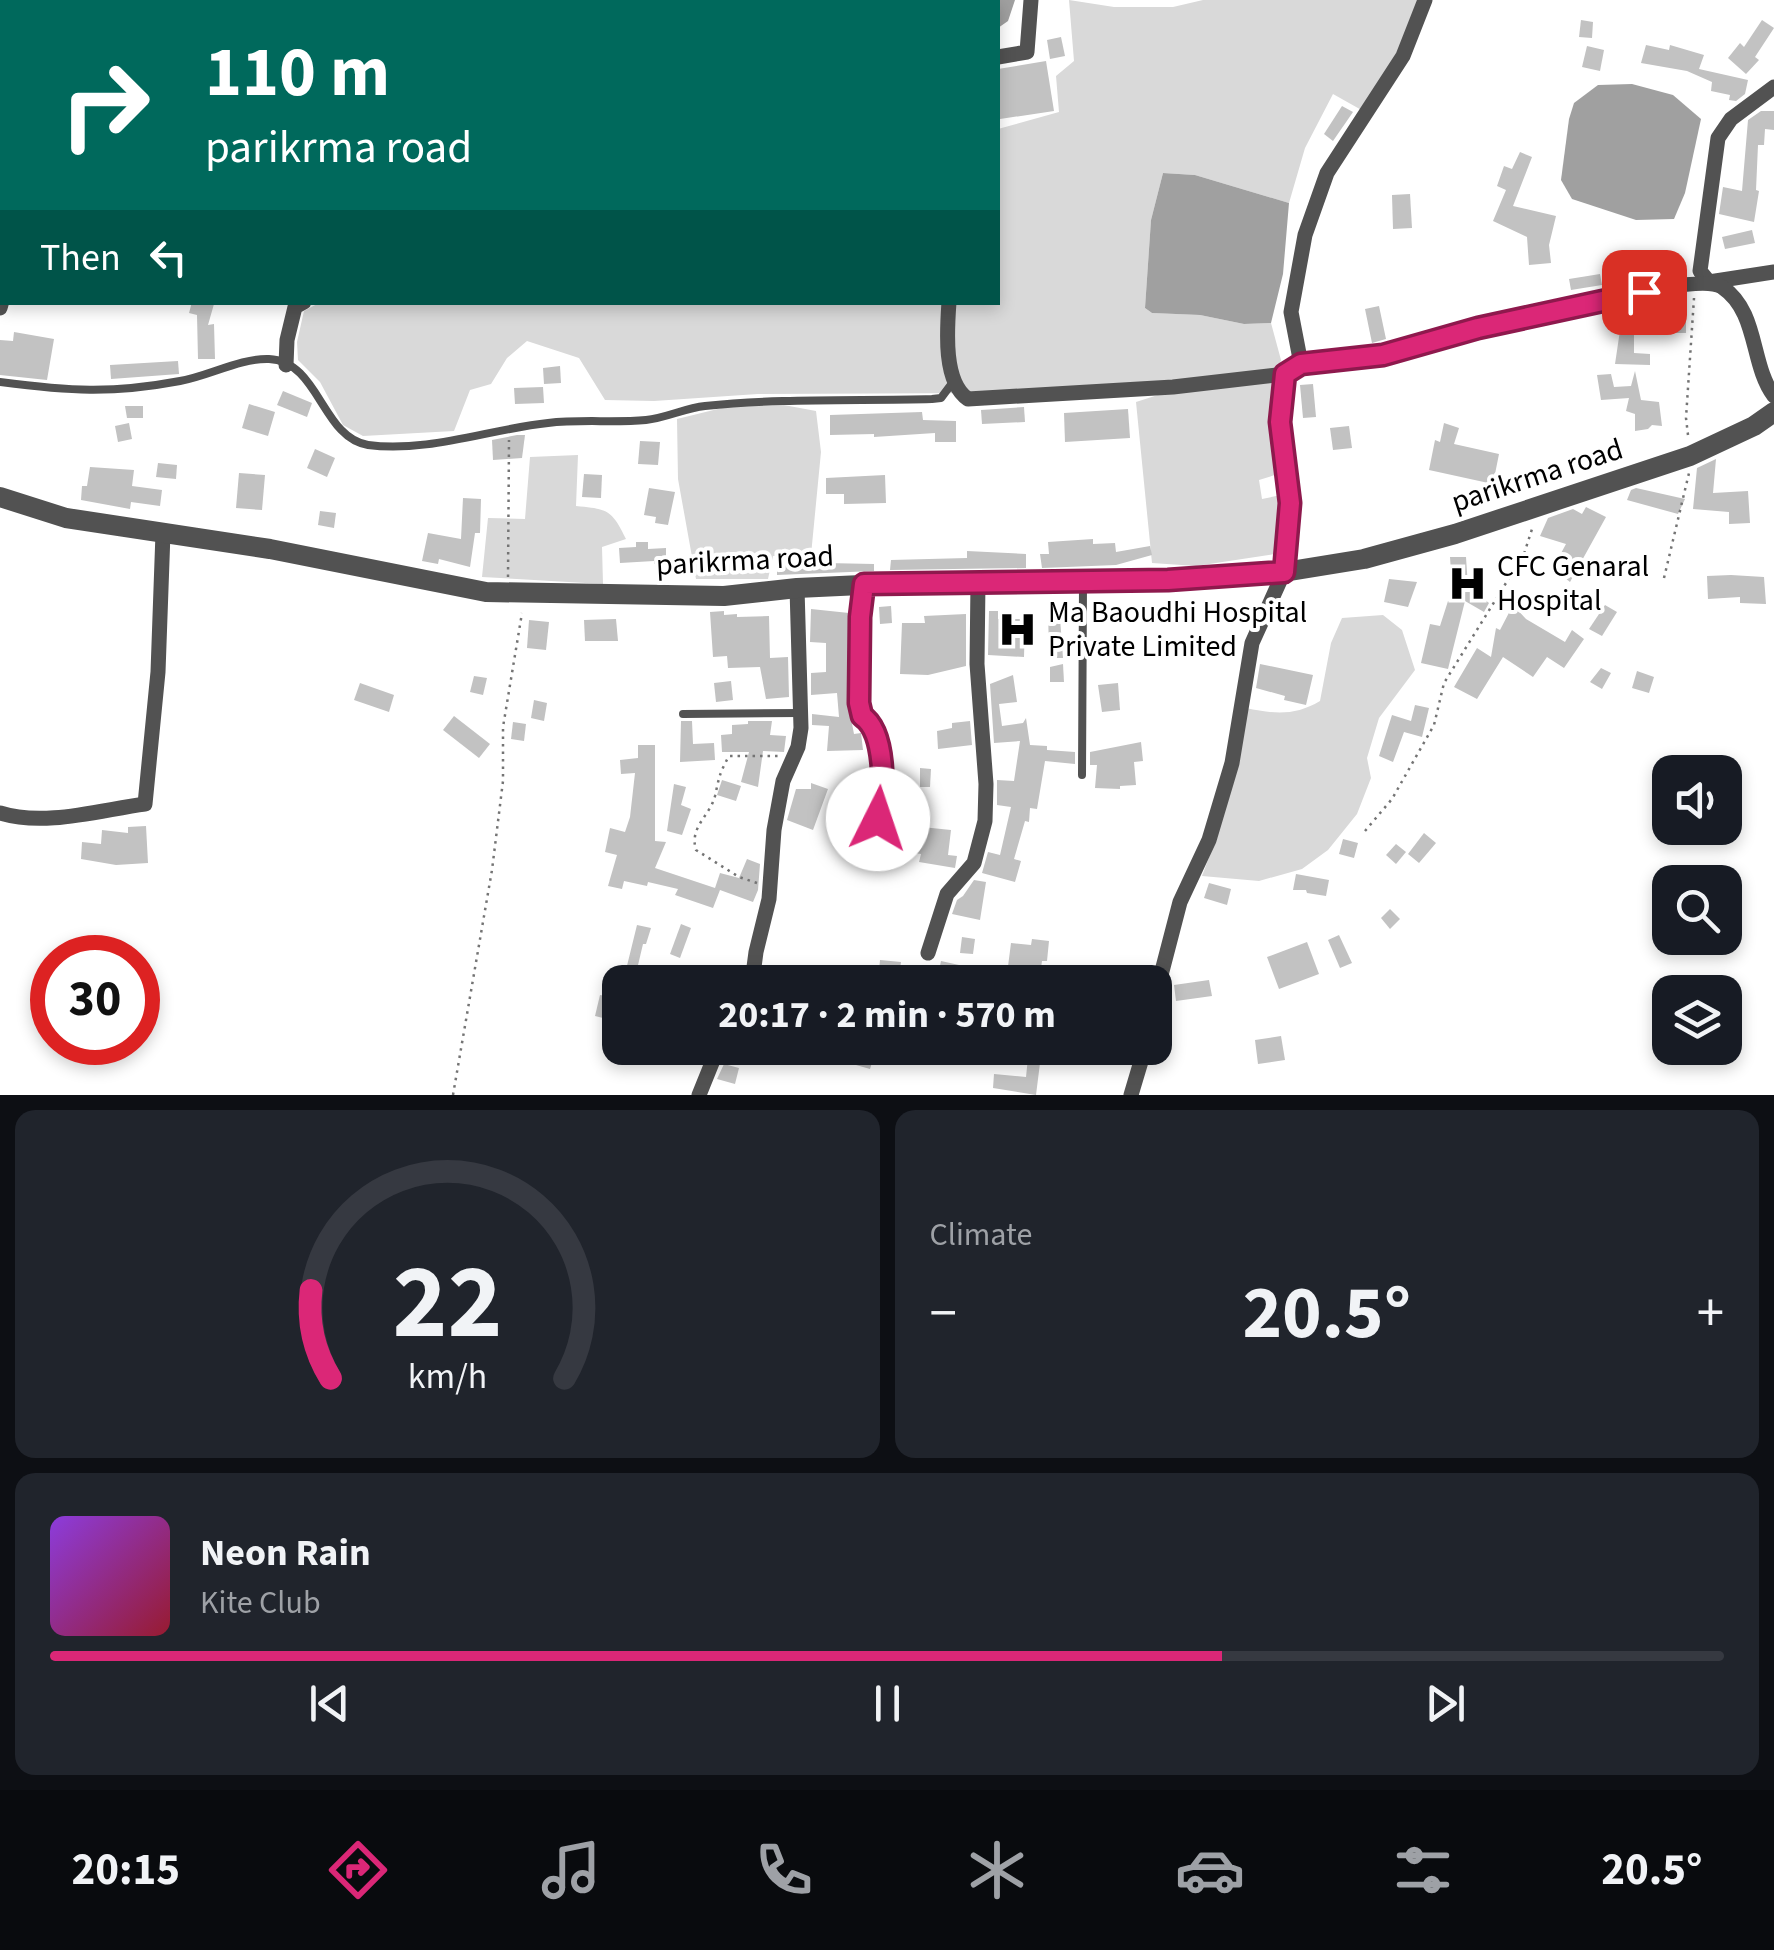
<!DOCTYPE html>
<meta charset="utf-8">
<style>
:root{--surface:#171b24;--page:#20242c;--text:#f1f3f6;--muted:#9ea1a6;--line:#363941;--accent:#db2777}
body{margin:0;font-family:"Source Sans 3",sans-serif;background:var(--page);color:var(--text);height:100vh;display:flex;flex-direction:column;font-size:38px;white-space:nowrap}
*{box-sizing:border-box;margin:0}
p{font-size:32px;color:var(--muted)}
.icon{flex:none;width:55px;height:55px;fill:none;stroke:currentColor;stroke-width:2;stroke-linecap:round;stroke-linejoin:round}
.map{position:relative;height:1095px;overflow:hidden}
.side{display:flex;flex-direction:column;gap:15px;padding:15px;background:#0d0f14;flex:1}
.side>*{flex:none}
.hud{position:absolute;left:0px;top:0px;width:1000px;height:305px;box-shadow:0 5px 15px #0003;background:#00695c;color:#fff;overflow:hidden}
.buttons{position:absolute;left:1652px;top:755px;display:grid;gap:20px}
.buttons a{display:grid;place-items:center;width:90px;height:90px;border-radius:20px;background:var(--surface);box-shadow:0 5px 15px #0003;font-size:50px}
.speed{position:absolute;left:30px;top:935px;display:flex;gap:20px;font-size:50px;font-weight:700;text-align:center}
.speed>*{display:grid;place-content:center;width:130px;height:130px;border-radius:50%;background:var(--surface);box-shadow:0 5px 15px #0003;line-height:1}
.speed .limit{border:15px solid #d22;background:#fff;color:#111}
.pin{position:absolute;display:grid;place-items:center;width:85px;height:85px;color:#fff;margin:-42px;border-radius:20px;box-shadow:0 5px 15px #0006}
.me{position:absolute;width:110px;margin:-55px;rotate:4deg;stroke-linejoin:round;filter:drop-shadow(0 0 8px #0008)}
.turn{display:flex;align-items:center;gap:35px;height:210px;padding:0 40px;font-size:45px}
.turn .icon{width:130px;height:130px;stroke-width:2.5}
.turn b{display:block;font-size:70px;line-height:85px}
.then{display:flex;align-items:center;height:95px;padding:0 40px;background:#0003;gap:20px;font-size:38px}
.big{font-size:75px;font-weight:700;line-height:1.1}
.side .widget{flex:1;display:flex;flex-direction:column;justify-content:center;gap:15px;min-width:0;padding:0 35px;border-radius:20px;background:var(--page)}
.side .dial{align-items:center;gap:0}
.dial svg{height:260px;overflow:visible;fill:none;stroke:var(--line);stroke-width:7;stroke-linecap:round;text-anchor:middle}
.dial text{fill:var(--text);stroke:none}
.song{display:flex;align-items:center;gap:30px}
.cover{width:120px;height:120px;border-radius:15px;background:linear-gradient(135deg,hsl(270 70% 55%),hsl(350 70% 35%))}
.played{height:10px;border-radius:5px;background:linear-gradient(90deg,var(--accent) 70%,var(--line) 70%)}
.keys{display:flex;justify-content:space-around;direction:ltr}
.heat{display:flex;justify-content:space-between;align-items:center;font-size:55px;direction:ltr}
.side .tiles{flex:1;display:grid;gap:15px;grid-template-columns:1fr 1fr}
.widget:last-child{grid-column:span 2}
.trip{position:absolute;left:602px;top:965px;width:570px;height:100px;border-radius:20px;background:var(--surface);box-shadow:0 5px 15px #0003;font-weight:700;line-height:100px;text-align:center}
.dock{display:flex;height:160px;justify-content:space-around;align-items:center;background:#090b0e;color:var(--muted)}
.dock .icon{width:70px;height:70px}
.dock .on{color:var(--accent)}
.dock b{font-size:45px;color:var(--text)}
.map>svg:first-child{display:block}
.green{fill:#d9d9d9}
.water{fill:#a0a0a0}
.building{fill:#c2c2c2}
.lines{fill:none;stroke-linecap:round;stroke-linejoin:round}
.path{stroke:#747474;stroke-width:2.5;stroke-dasharray:2.5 5;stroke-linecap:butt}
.service{stroke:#525252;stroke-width:8}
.minor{stroke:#525252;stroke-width:15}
.tertiary{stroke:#525252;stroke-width:20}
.secondary{stroke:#1f1f1f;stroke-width:20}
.route-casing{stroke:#8e194d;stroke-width:25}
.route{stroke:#db2777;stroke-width:18}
.labels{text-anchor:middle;stroke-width:8;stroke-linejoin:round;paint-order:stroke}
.street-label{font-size:30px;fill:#000;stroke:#fff}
.poi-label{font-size:30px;fill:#000;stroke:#fff;text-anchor:start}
</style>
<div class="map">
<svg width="1774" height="1095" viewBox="0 0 1774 1095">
<rect width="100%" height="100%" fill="#fff"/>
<g class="green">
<polygon points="57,0 307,0 307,2"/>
<polygon points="1069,0 1114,7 1173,7 1203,0 1421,0 1399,51 1365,112 1333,94 1305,148 1289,203 1195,175 1163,173 1151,220 1145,308 1152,313 1200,315 1244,324 1271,323 1281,360 1276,374 989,393 758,394 654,401 605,400 579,358 527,341 507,358 491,384 470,390 454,431 363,436 343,425 320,382 298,360 297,342 304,311 319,303 998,302 998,129 1059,112 1056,76 1074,61"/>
<polygon points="1275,380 1278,474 1259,480 1262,499 1281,495 1275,554 1196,566 1152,563 1136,402 1161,394"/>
<polygon points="773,403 816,411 821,452 811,555 773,556 768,579 696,579 678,479 677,419 734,405"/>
<path d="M578,455L576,506C608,509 612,510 626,539L602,547L603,584L482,577L488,518L525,519L530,457Z"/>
<path d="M1383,615L1402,630L1415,670L1379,718L1367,758L1371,778L1357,814L1328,850L1302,869L1259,881L1202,876L1217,836L1246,708C1274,714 1295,716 1320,701L1331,643L1342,618Z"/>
</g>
<g class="water">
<polygon points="802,0 1015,0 1008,21 998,28 998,2 801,2"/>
<polygon points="1632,84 1673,95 1701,119 1685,193 1674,219 1636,220 1572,199 1561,180 1569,119 1574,103 1598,85"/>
<polygon points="1163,173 1195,175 1289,203 1283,274 1271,323 1244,324 1200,315 1152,313 1145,308 1151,220"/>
</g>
<g class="building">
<polygon points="1581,20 1593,22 1592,38 1579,37"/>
<polygon points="1762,20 1774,28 1755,57 1759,60 1746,74 1728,58 1740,43 1744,47"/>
<polygon points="1061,37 1065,56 1050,59 1047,40"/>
<polygon points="1646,45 1669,50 1670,45 1704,55 1699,69 1748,80 1745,94 1736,101 1729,100 1730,95 1711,91 1712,82 1687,71 1641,63"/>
<polygon points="1587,46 1604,50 1600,71 1582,67"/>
<polygon points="1046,61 1054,111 1000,119 998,69"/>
<polygon points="1342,106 1353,112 1333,141 1324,134"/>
<polygon points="1761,111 1774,111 1774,130 1765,129 1764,145 1758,145 1756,190 1759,191 1754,222 1719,214 1723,187 1742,191 1748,120"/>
<polygon points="1520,152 1532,157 1513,206 1556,216 1549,245 1551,263 1529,265 1527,237 1493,221 1506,190 1497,186 1504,166 1512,169"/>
<polygon points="1410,194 1412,228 1393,229 1392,195"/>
<polygon points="1752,230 1755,243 1725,249 1722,237"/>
<polygon points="1600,274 1602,285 1571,290 1569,279"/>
<polygon points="1677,297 1686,299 1686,333 1671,333 1671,324 1647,320 1665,327 1634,332 1634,353 1650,354 1650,365 1615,364 1622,317 1633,320 1632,305"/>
<polygon points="192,302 214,304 208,325 214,324 215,359 198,359 197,315 189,313"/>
<polygon points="1379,306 1386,339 1372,343 1365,309"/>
<polygon points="14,332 54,339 47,380 0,375 0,340 13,341"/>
<polygon points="178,361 179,374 111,379 110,365"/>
<polygon points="560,366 561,383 544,384 543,368"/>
<polygon points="1635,371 1641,400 1659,402 1662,426 1652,425 1648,429 1635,431 1635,414 1626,411 1629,398 1601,400 1597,375 1611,374 1614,387 1631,386"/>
<polygon points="1313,384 1316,417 1303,418 1300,385"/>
<polygon points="543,387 544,403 515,404 514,388"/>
<polygon points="283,391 312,403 307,417 277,405"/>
<polygon points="249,404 275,412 268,436 242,428"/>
<polygon points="125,406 143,406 143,418 127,418"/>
<polygon points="1024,407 1025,422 982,424 981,410"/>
<polygon points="1128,409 1130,438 1065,442 1064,413"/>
<polygon points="922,412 923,420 956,421 956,442 935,442 935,433 874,437 874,434 830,435 830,415"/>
<polygon points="129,423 132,439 118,442 115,426"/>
<polygon points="1444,423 1459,428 1454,444 1499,454 1493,484 1429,470 1435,440 1440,442"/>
<polygon points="1349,426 1352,448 1333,450 1330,428"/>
<polygon points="517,435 525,435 522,458 493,460 492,440"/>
<polygon points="640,441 660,442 658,465 638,464"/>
<polygon points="315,449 335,458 327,477 307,468"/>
<polygon points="1716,459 1713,493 1748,491 1750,523 1729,524 1729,512 1693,509 1697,468"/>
<polygon points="158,463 177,465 176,479 156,477"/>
<polygon points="90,467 134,470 132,486 162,490 160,506 131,502 130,509 81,500 82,486 87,486"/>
<polygon points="239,473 265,475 262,510 236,508"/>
<polygon points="584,474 602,475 601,498 582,497"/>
<polygon points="885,475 886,503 844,504 844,494 826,494 826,478"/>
<polygon points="649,488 675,492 668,525 655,523 656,517 644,515"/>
<polygon points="1636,488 1685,499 1678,514 1627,500 1631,490"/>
<polygon points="463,498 481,499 480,533 475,533 470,567 439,559 438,564 422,561 428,533 461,539"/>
<polygon points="1586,507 1606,517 1570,582 1553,568 1566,544 1540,536 1548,518 1573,509 1582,514"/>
<polygon points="320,511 336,513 334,528 318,525"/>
<polygon points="1093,539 1093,544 1115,543 1116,552 1150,546 1152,555 1116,565 1042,568 1040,554 1049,554 1048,542"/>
<polygon points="636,542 648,542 648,549 666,548 666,564 654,564 654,561 620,563 619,548 636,547"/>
<polygon points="967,551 1026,554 1026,568 890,570 891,560 967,558"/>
<polygon points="1450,557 1466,557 1468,587 1489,603 1484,612 1465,601 1448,669 1421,663 1430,624 1440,626 1448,601 1453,602"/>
<polygon points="777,562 874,564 874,571 777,575"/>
<polygon points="1731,575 1764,577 1766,604 1740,603 1740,597 1708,599 1707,576"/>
<polygon points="1389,579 1417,582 1408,607 1384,602"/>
<polygon points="1048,605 1059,605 1063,658 1049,658"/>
<polygon points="1513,605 1526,619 1565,642 1572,630 1584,639 1564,668 1547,657 1533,677 1503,657 1477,699 1454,687 1477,648 1491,657 1496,628 1500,630"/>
<polygon points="1605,605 1617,612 1602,636 1589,629"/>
<polygon points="891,606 892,623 880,624 879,607"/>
<polygon points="811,609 849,613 848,703 854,734 861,733 863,750 827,751 829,726 812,725 812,714 839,717 837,693 811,695 811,673 826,672 826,643 810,642"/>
<polygon points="724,611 724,615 737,614 737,617 769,616 770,658 788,657 789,697 766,699 760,667 728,668 727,656 713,657 710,612"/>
<polygon points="989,611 998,611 998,619 1025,619 1024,657 988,655"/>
<polygon points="966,614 966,666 928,675 900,674 902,623 925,623 924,616"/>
<polygon points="616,619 618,641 585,641 584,620"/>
<polygon points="529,620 549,622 546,650 527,648"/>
<polygon points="1063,664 1064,682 1050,682 1050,667"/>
<polygon points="1260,664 1313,675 1306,705 1284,700 1285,696 1256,688"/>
<polygon points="1601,668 1611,673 1602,689 1590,682"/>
<polygon points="1637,671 1654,677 1649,693 1632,688"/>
<polygon points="1013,675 1017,702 999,704 1002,726 1023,723 1026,718 1030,745 1047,746 1047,750 1075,752 1075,764 1045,761 1037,809 1030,808 1029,822 1025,821 1014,859 1021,861 1015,882 982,873 988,852 1000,855 1011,807 997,805 997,780 1014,781 1020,741 994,743 990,684"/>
<polygon points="474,676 487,678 483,695 470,692"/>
<polygon points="731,681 733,700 716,702 714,683"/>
<polygon points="360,683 394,695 389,712 354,700"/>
<polygon points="1118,683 1120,710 1102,712 1098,685"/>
<polygon points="534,700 547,703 544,721 531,718"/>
<polygon points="1415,705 1429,708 1422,737 1404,732 1393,762 1379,756 1392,715 1411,721"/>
<polygon points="454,716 490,744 479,758 443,730"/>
<polygon points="681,721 692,721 693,744 714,743 715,760 680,762"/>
<polygon points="748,721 772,721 770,735 786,736 784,752 763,751 758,787 741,782 749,752 722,752 721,735 732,734 732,725 748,724"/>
<polygon points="970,721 972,745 938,749 937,731 952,728 952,723"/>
<polygon points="513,722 526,724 524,741 511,739"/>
<polygon points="1141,742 1143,761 1134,762 1136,785 1120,786 1120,789 1095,788 1097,765 1090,765 1090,752"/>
<polygon points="638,745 655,745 655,841 666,842 655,868 715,888 720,873 739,878 747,859 760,864 758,890 753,902 720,890 713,908 675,895 678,889 648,882 647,886 624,881 622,889 608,886 617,855 605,852 610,828 625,832 630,817 635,773 621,774 620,760 638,758"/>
<polygon points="920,768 931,769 930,787 920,787"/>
<polygon points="722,780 741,786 736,801 717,795"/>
<polygon points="811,783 828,789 813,830 787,820 796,789 811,789"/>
<polygon points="674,784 686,787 681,805 691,809 682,835 667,831"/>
<polygon points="905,790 921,790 922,827 951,830 948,855 957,856 955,868 919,862 921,854 908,852 910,844 884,841 893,799 904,801"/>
<polygon points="146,826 148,863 116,865 81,859 82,842 101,844 102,830 128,833 128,827"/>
<polygon points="1424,833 1436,843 1419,863 1408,854"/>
<polygon points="1343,839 1358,843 1354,858 1339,854"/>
<polygon points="1396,844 1406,852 1396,864 1386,855"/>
<polygon points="1296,874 1329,880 1326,896 1307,893 1306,890 1293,890"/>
<polygon points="974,880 986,882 980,920 952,914 957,900 963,896"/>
<polygon points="1209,883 1231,889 1227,905 1204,898"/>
<polygon points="1390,909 1400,919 1390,929 1381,918"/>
<polygon points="681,924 691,928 680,958 670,954"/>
<polygon points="637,925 651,928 646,944 643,944 634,982 623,982"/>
<polygon points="1339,935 1352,963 1340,968 1328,940"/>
<polygon points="962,937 975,939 973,954 960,953"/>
<polygon points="1032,939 1049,941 1047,961 1042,961 1039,982 1006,982 1011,943 1031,945"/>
<polygon points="1307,942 1319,974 1279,989 1267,957"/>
<polygon points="880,960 901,962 900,969 929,968 930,982 878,982"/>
<polygon points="941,961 959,965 957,979 938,975"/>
<polygon points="1209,980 1212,996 1176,1001 1174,985"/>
<polygon points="600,995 612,997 607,1019 595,1016"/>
<polygon points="1281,1036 1285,1060 1258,1064 1255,1040"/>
<polygon points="853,1048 875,1053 870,1069 849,1063"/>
<polygon points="1029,1048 1080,1048 1077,1061 1041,1055 1036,1095 993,1088 994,1074 1026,1077"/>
<polygon points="724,1064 739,1068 735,1084 717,1079"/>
</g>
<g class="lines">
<g class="path">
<polyline points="1688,435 1686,418 1694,298"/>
<polyline points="508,577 509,440"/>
<polyline points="1664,578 1689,473"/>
<polyline points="1365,831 1392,799 1434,725 1444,683 1524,554 1532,529"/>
<path d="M757,883L739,877L696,850C689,827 710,816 715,796C719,778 719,774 729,756H778"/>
<polyline points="453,1095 492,870 503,781 503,727 522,613"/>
</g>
<g class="service">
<polyline points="601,0 601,2"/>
<path d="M0,382C69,391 111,394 180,381C209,376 240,358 269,359C319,361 322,438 368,445C427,453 490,429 548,423C580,419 614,423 646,420C666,418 685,408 705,406C780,398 857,401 932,399L941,398L953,382"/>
<polyline points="683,714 801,713"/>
<polyline points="1082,775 1083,585"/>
</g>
<g class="minor">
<polyline points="778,2 778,0"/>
<polyline points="998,57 1027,52 1031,0"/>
<polyline points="1774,87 1731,119 1718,138 1700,271 1709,282 1774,272"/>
<path d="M949,302C947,330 943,382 968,399L1173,387L1285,374"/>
<polyline points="0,308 2,301"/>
<path d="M1301,364C1329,363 1357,361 1385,354C1435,343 1690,267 1722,287C1759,312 1750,364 1774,396"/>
<polyline points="286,365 287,340 295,307 304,302"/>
<path d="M864,585L860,617L859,703L862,716C892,736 884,814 871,844"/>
<path d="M0,813C44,827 100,810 145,804L158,672L163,533"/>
<polyline points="928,953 947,894 974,863 985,821 986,784 977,664 978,582"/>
<polyline points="752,982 756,952 769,899 774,830 783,781 798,747 801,728 797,588"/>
<polyline points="1155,998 1180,902 1209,840 1232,763 1252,643 1284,572 1290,503 1279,422 1285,374 1301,364 1291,312 1305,235 1327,173 1403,56 1425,0"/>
<polyline points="699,1095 718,1048"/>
<polyline points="1131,1095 1145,1048"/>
</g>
<polyline class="tertiary" points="0,497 66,518 270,549 486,592 724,596 797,588 904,583 1168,580 1284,572 1364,559 1455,534 1690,456 1754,426 1774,412"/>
<g class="secondary">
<polyline points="35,2 36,0"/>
<polyline points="0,27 2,26"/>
</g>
</g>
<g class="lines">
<defs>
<path id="route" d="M878,819C885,793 886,732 862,716L859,703L860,617L864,584L1168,580L1284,572L1290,503L1280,422L1285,374L1301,364L1383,355L1478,328L1644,292"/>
</defs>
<use href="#route" class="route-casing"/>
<use href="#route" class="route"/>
</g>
<defs>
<symbol id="hospital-bare" viewBox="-9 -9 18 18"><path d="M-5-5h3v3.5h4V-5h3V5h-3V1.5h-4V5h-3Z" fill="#000" stroke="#fff" stroke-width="2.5" paint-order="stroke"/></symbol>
</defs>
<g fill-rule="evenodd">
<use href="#hospital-bare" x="1440" y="556" width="55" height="55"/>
<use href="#hospital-bare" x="990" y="602" width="55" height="55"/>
</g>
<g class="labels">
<g class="street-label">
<text transform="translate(1537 475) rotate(-18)" y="10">parikrma road</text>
<text transform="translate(745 560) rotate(-3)" y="10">parikrma road</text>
</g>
<g class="poi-label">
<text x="1497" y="576">CFC Genaral<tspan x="1497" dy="34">Hospital</tspan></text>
<text x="1048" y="622">Ma Baoudhi Hospital<tspan x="1048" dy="34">Private Limited</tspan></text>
</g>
</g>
</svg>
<div class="buttons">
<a><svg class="icon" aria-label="sound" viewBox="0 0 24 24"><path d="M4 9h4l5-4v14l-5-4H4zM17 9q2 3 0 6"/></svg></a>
<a><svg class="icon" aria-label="search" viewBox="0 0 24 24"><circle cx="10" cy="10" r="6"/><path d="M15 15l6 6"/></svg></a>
<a><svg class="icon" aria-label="layers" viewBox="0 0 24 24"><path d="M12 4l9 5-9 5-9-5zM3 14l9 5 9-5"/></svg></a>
</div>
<div class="speed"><div class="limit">30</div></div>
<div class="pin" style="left:1644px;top:292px;background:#d93025"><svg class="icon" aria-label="arrive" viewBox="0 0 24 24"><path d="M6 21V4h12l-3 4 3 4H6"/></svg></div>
<svg class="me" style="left:878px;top:819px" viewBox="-20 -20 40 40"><circle r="19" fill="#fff"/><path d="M0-13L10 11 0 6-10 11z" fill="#db2777"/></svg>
<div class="trip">20:17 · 2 min · 570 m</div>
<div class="hud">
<div class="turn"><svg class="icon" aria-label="right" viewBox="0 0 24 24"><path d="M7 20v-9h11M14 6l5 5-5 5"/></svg><div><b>110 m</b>parikrma road</div></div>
<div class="then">Then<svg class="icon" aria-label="left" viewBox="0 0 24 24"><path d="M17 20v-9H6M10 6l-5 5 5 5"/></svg></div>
</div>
</div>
<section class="side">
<div class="tiles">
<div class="widget dial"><svg viewBox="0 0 100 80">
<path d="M14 69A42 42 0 1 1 86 69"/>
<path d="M14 69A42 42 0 0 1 8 42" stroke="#db2777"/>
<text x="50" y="56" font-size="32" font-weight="700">22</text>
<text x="50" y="72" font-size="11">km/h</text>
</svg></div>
<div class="widget"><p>Climate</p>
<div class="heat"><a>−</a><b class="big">20.5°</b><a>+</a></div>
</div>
<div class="widget">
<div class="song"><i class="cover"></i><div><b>Neon Rain</b><p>Kite Club</p></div></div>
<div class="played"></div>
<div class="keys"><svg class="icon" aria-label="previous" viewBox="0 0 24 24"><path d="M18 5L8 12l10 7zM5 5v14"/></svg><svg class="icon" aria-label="pause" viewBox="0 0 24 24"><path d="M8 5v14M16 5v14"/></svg><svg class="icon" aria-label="next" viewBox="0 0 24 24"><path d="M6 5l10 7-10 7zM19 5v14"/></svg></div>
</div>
</div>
</section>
<nav class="dock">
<b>20:15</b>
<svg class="icon on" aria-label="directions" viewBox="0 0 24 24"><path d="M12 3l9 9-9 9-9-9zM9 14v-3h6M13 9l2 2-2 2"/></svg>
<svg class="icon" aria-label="music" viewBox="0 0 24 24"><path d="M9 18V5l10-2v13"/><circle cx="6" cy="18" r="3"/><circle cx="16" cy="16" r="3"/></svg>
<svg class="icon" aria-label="phone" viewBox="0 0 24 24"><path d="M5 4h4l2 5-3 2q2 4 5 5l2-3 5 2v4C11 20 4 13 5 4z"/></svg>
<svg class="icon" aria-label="climate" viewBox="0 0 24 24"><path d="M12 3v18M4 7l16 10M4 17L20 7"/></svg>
<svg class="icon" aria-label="car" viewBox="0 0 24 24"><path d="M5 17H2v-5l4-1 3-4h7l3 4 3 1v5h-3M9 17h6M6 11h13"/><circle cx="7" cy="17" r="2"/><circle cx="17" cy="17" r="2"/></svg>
<svg class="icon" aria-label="filters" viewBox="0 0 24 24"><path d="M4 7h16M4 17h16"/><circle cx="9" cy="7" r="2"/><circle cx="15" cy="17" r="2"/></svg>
<b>20.5°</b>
</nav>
